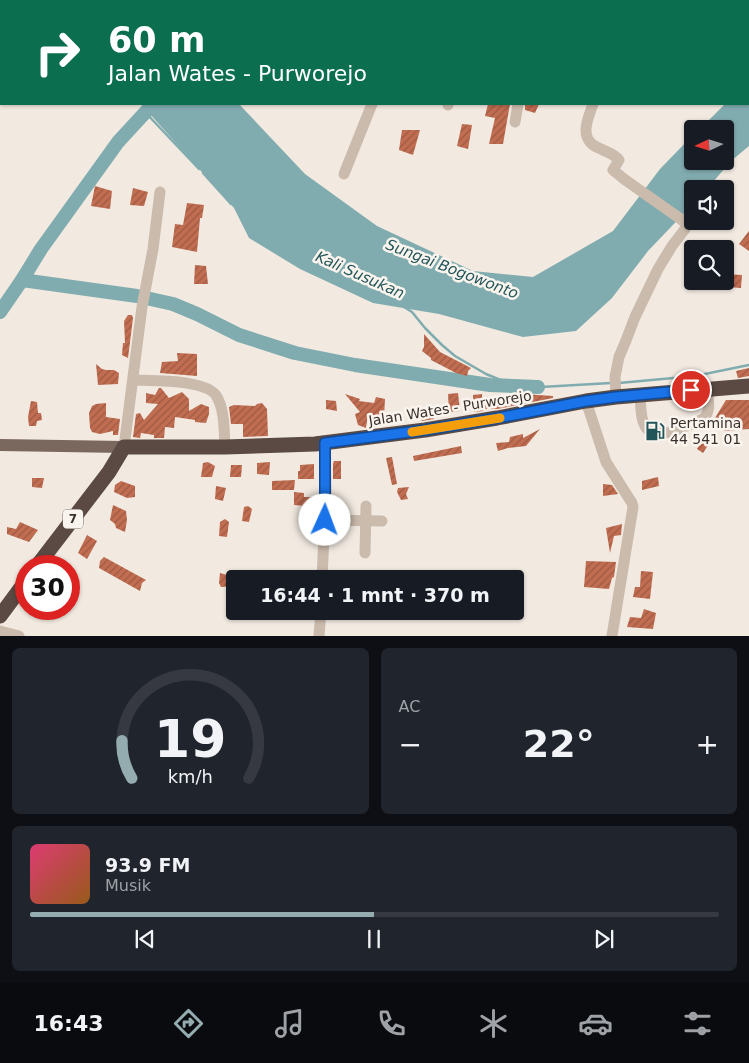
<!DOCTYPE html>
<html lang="id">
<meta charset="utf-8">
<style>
:root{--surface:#171b24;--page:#20242c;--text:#f1f3f6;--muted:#9ea1a6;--line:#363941;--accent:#94acaf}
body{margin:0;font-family:"DejaVu Sans",sans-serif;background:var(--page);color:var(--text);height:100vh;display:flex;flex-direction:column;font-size:19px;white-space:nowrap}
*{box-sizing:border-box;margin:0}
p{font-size:16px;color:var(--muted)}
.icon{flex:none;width:28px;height:28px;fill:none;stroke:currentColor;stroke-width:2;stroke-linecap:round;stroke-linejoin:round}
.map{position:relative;height:636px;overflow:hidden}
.side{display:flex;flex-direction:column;gap:12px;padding:12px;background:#0d0f14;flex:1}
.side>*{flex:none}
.guide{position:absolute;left:0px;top:0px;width:750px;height:105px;box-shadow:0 1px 4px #0004;background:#0b6e4f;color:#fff;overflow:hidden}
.needle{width:32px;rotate:266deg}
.buttons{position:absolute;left:684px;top:120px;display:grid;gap:10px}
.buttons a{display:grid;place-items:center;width:50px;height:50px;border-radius:5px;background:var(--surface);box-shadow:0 1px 4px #0004;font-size:25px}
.speed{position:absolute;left:15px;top:555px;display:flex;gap:10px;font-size:25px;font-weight:700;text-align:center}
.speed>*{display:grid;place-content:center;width:65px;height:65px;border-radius:50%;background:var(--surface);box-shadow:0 1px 4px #0004;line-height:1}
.speed .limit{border:8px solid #d22;background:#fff;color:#111}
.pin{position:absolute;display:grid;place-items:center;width:42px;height:42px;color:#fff;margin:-21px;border:2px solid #fff;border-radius:50%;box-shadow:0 1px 5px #0007}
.me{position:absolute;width:55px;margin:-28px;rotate:2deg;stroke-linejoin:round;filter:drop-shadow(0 0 4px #0008)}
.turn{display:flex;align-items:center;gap:18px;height:105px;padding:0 25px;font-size:22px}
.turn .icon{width:65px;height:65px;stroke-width:2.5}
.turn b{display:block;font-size:35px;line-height:42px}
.big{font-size:38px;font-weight:800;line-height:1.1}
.side .tile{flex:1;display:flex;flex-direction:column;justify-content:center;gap:8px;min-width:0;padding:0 18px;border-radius:8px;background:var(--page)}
.side .dial{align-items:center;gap:0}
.dial svg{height:130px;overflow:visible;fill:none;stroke:var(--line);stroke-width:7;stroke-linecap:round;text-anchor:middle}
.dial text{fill:var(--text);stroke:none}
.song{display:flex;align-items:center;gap:15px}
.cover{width:60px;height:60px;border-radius:8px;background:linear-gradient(135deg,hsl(340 70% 55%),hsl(30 70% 35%))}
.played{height:5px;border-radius:2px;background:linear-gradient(90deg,var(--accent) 50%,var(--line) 50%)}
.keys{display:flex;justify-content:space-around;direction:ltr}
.heat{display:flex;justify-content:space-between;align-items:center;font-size:28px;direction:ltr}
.side .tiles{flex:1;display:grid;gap:12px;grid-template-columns:1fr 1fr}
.tile:last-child{grid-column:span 2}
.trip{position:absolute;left:226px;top:570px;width:298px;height:50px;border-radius:5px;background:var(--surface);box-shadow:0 1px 4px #0004;font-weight:800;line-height:50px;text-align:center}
.tab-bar{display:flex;height:80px;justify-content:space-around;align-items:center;background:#090b0e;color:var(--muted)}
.tab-bar .icon{width:35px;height:35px}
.tab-bar .on{color:var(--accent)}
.tab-bar b{font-size:22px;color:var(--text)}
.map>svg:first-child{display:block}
.water{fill:#81acaf}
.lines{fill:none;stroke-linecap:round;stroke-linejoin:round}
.stream{stroke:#81acaf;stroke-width:2.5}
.river{stroke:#81acaf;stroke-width:14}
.building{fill:url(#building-hatch)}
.minor{stroke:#cbbbad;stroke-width:11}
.major{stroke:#7a675d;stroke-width:12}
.highway{stroke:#5a4a43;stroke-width:15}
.route-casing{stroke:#114b97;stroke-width:12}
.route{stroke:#1a73e8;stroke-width:9}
.slow{stroke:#f59e0b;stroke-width:9}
.labels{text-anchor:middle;stroke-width:5;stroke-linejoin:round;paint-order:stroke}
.shield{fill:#faf4ee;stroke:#736b66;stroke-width:1}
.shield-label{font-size:12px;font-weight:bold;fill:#39302b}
.street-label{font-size:14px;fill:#39302b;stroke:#faf4ee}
.poi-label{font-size:14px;fill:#39302b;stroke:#faf4ee;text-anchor:start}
.water-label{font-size:15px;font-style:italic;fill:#225559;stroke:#faf4ee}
</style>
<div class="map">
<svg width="749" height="636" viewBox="0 0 749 636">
<defs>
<pattern id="building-hatch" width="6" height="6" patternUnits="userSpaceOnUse" patternTransform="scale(1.25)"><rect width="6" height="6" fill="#c16d51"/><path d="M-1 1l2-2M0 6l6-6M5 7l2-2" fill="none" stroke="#9e5a43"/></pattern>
</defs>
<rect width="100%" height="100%" fill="#f2eae1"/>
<polygon class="water" points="749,80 749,146 731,161 707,189 692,189 692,205 648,251 612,298 576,331 523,337 439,314 373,303 300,269 249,238 234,208 141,104 239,104 305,174 377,226 473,271 533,277 613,231 660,169 692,136 692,161 725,161 725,129 700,129 725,104 749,104"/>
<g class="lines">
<g class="stream">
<polyline points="145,112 199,169"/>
<polyline points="203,173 231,204"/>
<polyline points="404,307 412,312 425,328 442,345 455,356 486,374 503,381 541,387 611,383"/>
<polyline points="619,383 695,376 749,365"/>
</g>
<g class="river">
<polyline points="153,104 118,142 41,249 22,280 137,296 173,304 197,314 239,335 295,353 355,365 490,385 538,387"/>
<polyline points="0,312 22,280"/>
</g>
</g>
<g class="building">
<polygon points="488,104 510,104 503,144 489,144 495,118 485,116"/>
<polygon points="525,104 539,104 535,113 525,110"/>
<polygon points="462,124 472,125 468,149 457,146"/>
<polygon points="402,130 420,130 413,155 399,150"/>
<polygon points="95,186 112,191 110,209 91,206"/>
<polygon points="133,188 148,192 144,206 130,205"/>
<polygon points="187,203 204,205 202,218 200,218 197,252 172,247 175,224 183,225"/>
<polygon points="749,231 749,251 739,244"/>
<polygon points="195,265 206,266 208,284 194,284"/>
<polygon points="725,274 742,275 741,288 711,286 711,281 725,281"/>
<polygon points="128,315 132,315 133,318 128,358 122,355 123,343 125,343 124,321"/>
<polygon points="424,334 440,352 471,368 468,371 467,376 456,373 431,360 431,358 422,351 424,347"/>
<polygon points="177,353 197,354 197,376 160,373 162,362 178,361"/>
<polygon points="96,364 102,369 106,370 114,370 119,373 118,384 98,385"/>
<polygon points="749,368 749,376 738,378 736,371"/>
<polygon points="159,388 161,388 169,398 182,392 189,399 189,411 201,404 209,407 209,414 206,423 195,422 195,420 175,417 174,428 165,427 164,438 154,438 154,435 141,433 140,438 133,437 136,414 140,413 144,420 158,404 146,403 146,393 155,395"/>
<polygon points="524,392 523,394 553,396 553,398 497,409 483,409 483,411 474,412 473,395 482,394 482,399 501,397 501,396"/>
<polygon points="458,393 460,411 449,412 448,394"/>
<polygon points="345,394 360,399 359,401 374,403 376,397 385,399 384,417 368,414 366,428 358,425 355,414 360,412"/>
<polygon points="326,400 336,401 337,411 326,409"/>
<polygon points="726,400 749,400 749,429 724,431 726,427 715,418"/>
<polygon points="31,401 37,402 38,413 41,413 42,420 37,421 36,426 29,426 28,417"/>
<polygon points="106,403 106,417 120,419 118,435 113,435 113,431 100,434 92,432 90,428 89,413 92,406 96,404"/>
<polygon points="262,403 267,409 268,436 243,437 243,424 231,424 229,407 234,405 255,406 257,404"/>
<polygon points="433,411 434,419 422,421 419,412"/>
<polygon points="540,429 526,446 508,448 498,451 496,443 509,442 510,437 523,434 523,438"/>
<polygon points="705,435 712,439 703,453 697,449"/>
<polygon points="461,446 462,453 414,461 413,456"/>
<polygon points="392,457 397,484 392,485 386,458"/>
<polygon points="334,461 341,461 341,479 333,479 333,464"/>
<polygon points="208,462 215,466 212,477 201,477 203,463"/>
<polygon points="270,462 269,475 257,474 257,463"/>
<polygon points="314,464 314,479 298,479 298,471 300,471 300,465"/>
<polygon points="231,465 242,465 241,477 230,477"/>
<polygon points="658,477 659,486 642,490 642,481"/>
<polygon points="32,478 44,478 42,488 32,487"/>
<polygon points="295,480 294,490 272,490 272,481"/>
<polygon points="121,481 135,486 135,497 127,498 114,492 115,485"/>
<polygon points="603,484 612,485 618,494 603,496"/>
<polygon points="216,486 226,488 223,501 215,499"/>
<polygon points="409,487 406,494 408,499 401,500 397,492 398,488"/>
<polygon points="294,492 304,493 304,497 318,497 318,507 294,505"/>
<polygon points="113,505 126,511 127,520 125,532 116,528 115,524 110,520"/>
<polygon points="248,506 252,509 249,522 242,521 244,507"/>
<polygon points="225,519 229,522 227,537 219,536 220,522"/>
<polygon points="20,522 38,530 29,542 7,534 7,527 16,529"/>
<polygon points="622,524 621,535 614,536 610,553 606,528"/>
<polygon points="87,535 97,541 87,559 78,553"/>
<polygon points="104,557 146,580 142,583 140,591 99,568 100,561"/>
<polygon points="586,561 616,562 614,577 612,578 609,589 584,587"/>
<polygon points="641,571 653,572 650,599 633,597 635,587 640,587"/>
<polygon points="220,573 227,575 229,579 233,581 233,586 221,587 219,583"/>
<polygon points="644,609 656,613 653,629 627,627 630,617 641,618"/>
</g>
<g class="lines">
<g class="minor">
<polyline points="398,0 404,1"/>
<polyline points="480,1 480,0"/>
<polyline points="553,1 553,0"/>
<polyline points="628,1 629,0"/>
<path d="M593,104C589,116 580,134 592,144C595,147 599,148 603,150C609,153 614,154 619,160L613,170L624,179L682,220L686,224L685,229L672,246L658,269L635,317L625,343L619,357L615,377L616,397"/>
<polyline points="448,105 448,104"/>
<polyline points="515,122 518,104"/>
<polyline points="344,174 372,104"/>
<path d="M133,380C152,381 208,379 217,397C225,411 224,432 225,447"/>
<path d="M640,395C641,406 640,424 649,431"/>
<polyline points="586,401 606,462 632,503 633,507 612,636"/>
<path d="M662,433L672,432L703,419C712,411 708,399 707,389"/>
<polyline points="124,447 142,307 153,249 160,192"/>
<polyline points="325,520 382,521"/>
<polyline points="365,553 366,506"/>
<polyline points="322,579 326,492 325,443"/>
<polyline points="0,631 19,636"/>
<polyline points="319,636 321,611"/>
</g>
<polyline class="major" points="0,445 124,447"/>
<g class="highway">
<polyline points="37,566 109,472 124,447 225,447 315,444 425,430 497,418 586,401 616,397 749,386"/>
<polyline points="0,616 26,581"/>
</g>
</g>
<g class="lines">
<defs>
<polyline id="route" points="325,520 325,443 425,430 498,418 586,401 616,397 691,390"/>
</defs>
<use href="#route" class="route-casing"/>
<use href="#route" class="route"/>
<polyline class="slow" points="412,432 500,418"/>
</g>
<defs>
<symbol id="fuel-bare" viewBox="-9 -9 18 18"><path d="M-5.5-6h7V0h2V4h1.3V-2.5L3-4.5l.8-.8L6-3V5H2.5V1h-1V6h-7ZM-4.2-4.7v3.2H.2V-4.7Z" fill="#225559" stroke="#faf4ee" stroke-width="2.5" paint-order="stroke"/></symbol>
</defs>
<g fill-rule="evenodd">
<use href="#fuel-bare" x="641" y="417" width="28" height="28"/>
</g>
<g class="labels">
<rect class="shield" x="63" y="509.5" width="20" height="19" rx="4"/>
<g class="shield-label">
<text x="73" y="523">7</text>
</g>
<g class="street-label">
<text transform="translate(450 408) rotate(-9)" y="5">Jalan Wates - Purworejo</text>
</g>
<g class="poi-label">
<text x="670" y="428">Pertamina<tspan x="670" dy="16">44 541 01</tspan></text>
</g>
<g class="water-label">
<text transform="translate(452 269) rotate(21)" y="5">Sungai Bogowonto</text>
<text transform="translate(360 275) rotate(24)" y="5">Kali Susukan</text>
</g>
</g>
</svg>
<div class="buttons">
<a><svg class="needle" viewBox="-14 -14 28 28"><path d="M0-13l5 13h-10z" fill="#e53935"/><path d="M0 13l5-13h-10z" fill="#9ea1a6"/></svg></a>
<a><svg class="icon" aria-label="sound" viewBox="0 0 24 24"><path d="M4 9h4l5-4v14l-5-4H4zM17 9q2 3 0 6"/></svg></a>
<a><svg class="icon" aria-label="search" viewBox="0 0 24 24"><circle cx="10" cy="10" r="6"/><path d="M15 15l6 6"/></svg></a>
</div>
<div class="speed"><div class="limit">30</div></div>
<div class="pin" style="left:691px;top:390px;background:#d93025"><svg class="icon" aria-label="arrive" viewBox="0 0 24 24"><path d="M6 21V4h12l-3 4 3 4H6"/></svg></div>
<svg class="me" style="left:325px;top:520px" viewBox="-20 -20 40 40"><circle r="19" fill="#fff"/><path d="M0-13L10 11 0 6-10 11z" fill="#1a73e8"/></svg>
<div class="trip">16:44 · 1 mnt · 370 m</div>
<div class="guide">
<div class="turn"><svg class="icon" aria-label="right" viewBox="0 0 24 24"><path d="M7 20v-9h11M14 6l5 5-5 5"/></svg><div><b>60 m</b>Jalan Wates - Purworejo</div></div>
</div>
</div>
<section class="side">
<div class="tiles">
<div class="tile dial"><svg viewBox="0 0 100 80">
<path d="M14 69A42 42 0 1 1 86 69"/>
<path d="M14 69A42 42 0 0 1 8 46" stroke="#94acaf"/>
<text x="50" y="56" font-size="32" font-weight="700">19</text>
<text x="50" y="72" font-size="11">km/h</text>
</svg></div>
<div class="tile"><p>AC</p>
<div class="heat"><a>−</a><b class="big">22°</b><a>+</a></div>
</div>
<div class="tile">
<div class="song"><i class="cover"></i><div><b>93.9 FM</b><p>Musik</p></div></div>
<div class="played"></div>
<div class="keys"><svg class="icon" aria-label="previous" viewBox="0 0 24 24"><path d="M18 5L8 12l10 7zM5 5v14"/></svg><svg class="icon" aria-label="pause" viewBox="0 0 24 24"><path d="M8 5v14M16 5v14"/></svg><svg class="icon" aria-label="next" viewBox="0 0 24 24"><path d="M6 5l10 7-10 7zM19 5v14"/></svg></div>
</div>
</div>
</section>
<nav class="tab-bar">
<b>16:43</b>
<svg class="icon on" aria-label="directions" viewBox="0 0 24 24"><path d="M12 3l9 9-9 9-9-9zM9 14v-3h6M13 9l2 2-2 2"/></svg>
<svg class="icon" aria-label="music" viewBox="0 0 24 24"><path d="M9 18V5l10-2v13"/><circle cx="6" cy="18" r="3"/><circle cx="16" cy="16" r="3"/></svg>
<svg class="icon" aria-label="phone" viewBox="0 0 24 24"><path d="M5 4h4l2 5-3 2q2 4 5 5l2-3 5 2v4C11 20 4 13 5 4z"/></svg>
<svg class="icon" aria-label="climate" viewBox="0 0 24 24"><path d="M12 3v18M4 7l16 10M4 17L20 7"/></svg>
<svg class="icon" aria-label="car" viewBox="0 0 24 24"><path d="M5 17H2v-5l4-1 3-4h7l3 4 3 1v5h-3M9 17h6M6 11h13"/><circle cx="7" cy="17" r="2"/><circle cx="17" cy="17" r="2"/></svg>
<svg class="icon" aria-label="filters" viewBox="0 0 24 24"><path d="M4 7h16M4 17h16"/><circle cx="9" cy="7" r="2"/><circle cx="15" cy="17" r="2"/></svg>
</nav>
